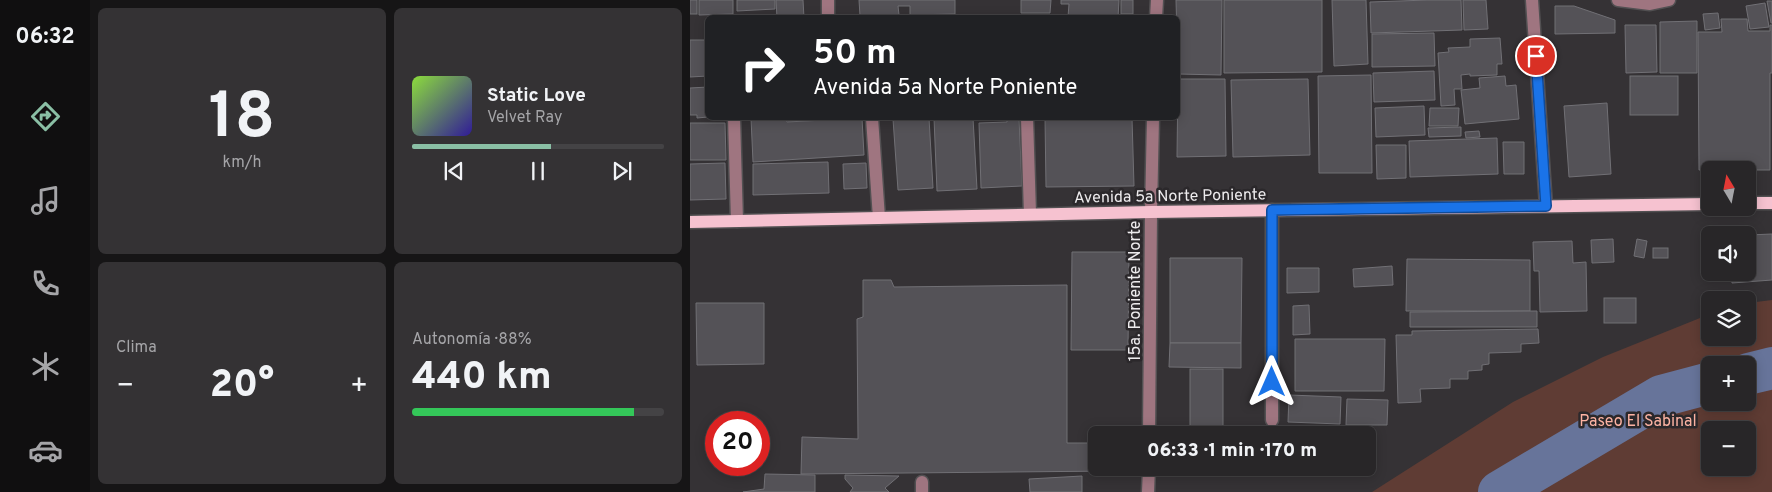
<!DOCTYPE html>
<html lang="es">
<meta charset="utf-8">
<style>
:root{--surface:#282628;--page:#343234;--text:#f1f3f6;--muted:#a5a5a8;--line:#444345;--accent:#8abfa5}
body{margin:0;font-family:Overpass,sans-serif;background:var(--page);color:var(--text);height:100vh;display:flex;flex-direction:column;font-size:19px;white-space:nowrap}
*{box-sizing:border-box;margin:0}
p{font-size:16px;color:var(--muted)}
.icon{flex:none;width:28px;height:28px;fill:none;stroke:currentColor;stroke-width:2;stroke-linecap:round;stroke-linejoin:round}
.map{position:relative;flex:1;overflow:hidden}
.side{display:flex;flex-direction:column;gap:8px;padding:8px;background:#161516;width:600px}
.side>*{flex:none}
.hud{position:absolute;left:15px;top:15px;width:475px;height:105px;border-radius:8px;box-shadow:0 2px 12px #0003,0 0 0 1px var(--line);background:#202124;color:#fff;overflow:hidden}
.needle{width:32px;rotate:350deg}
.buttons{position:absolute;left:1011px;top:161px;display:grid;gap:10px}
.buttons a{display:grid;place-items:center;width:55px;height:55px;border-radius:8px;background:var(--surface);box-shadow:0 2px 12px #0003,0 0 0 1px var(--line);font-size:25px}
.speed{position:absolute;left:15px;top:411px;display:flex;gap:10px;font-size:25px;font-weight:700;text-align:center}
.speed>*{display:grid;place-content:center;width:65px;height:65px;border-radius:50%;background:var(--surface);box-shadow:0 2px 12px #0003,0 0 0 1px var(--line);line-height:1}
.speed .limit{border:8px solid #d22;background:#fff;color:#111}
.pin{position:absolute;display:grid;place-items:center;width:42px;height:42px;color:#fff;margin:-21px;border:2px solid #fff;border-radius:50%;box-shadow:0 1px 5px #0007}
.me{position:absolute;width:55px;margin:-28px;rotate:0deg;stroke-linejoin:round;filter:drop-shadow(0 0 4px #0008)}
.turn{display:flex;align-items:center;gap:18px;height:105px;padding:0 25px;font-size:22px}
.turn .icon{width:65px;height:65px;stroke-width:2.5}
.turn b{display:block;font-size:35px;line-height:42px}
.big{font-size:38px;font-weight:800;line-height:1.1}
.side .tile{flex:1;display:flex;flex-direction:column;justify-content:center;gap:8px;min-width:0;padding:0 18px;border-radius:8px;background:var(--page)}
.side .dial{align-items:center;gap:0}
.dial b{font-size:65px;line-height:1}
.song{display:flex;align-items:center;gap:15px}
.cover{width:60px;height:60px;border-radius:8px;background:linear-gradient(135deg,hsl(90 70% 55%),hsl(250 70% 35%))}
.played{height:5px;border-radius:2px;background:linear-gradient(90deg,var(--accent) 55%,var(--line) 55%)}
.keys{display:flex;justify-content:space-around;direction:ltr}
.heat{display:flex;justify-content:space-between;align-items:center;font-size:28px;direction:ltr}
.charge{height:8px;border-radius:4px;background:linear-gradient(90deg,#34c759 88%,var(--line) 0)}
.side .tiles{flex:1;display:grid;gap:8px;grid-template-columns:repeat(2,1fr)}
.trip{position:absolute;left:398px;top:426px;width:288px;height:50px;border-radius:8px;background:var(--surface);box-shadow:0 2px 12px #0003,0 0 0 1px var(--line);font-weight:800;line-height:50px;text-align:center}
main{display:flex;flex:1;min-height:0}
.tabs{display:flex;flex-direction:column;width:90px;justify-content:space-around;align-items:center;background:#100f10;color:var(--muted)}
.tabs .icon{width:35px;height:35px}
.tabs .current{color:var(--accent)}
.tabs b{font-size:22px;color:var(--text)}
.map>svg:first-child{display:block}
.green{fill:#5f3c34;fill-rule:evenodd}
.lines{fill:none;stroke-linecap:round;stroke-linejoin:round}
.river{stroke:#67749a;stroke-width:42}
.building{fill:#545257;stroke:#717075}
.minor-casing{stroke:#525052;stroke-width:15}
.major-casing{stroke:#525052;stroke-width:15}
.minor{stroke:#9f7580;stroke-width:12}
.major{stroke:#f6c2d0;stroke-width:12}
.route-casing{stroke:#114b97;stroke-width:12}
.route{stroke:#1a73e8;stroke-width:9}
.labels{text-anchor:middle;stroke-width:5;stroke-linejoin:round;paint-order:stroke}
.street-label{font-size:16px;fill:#edebed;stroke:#2b282b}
.park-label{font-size:16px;fill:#fdb3a3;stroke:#2b282b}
</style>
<main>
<nav class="tabs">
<b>06:32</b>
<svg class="icon current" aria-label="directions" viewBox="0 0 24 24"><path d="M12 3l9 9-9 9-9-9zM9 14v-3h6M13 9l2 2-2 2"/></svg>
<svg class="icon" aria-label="music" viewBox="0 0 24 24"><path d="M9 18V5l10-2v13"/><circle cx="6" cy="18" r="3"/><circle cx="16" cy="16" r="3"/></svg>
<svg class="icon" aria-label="phone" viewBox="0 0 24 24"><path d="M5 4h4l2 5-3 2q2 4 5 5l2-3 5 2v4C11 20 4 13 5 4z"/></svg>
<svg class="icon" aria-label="climate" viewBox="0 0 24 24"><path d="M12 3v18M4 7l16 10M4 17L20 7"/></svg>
<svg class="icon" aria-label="car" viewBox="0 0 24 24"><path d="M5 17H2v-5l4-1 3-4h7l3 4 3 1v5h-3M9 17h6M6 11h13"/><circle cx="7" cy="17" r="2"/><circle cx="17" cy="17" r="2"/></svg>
</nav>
<section class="side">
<div class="tiles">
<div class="tile dial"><b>18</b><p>km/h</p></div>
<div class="tile">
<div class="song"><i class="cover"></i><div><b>Static Love</b><p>Velvet Ray</p></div></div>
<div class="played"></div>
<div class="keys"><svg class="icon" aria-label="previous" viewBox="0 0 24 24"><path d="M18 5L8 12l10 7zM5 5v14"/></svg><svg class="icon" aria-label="pause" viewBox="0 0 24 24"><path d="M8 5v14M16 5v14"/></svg><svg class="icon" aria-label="next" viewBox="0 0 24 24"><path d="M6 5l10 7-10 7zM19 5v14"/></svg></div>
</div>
<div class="tile"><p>Clima</p>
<div class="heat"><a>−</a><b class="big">20°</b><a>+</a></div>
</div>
<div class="tile"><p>Autonomía · 88%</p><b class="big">440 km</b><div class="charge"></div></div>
</div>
</section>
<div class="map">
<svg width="1082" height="492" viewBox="0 0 1082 492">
<rect width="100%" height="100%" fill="#353235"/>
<path class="green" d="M1082,300V492H682L823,402L913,357L1020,314V338H1058V303ZM1020,365H1058V402H1020ZM1020,430H1058V468H1020Z"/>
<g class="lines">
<g class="river">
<polyline points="1058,374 1082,368"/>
<polyline points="809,492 971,396 1020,383"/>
</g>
</g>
<g class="building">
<rect x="0" y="0" width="7" height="14"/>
<polygon points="9,0 43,0 43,14 9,15"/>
<polygon points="47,0 85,0 85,9 47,11"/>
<polygon points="86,0 113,0 114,18 87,18"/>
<polygon points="169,0 265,0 265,14 220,15 220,6 208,6 209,15 170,16"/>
<polygon points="331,0 361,0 360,13 331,13"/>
<polygon points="371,0 429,0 428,18 378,17 379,4 371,4"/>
<rect x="431" y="0" width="12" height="14"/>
<polygon points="486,0 532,0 531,75 488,74"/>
<polygon points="534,0 632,0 632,72 534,73"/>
<polygon points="642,0 676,0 678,64 644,66"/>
<polygon points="738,0 771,0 772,30 681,33 680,2"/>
<polygon points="773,0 796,0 798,29 774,30"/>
<polygon points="1077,1 1082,1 1082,23 1081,23"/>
<polygon points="1075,3 1079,27 1060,29 1056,6"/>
<polygon points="865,6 884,6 925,20 925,33 865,34"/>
<polygon points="1028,13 1030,28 1015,30 1013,14"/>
<polygon points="1031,19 1057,19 1058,31 1080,31 1080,25 1082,25 1082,73 1080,73 1080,170 1009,170 1008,32 1032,32"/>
<polygon points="1007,21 1007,73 970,73 970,22"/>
<polygon points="935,25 966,25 967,72 936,73"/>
<polygon points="744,33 745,66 682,67 682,34"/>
<polygon points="810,38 812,64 807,64 807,75 780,76 780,74 771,75 772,89 764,89 765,105 751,106 748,53 759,52 758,48 780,47 780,39"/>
<polygon points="0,40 18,40 18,76 0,77"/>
<polygon points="744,71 745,100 684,102 683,73"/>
<polygon points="681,75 682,173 629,173 628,76"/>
<polygon points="815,76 816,86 826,85 829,119 775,124 771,90 790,88 789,78"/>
<rect x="940" y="76" width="48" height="39"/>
<polygon points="488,79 535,79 536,156 487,157"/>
<polygon points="618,79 620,155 543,157 541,80"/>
<polygon points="18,87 18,117 7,118 7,115 0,115 0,88"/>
<polygon points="917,103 921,174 879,177 874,106"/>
<polygon points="734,106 735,135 686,137 685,108"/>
<polygon points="740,108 769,108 768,126 739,126"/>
<polygon points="61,118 96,118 97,122 172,118 174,155 63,162"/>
<polygon points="97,118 138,118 138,119 98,121"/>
<polygon points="239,118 243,188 208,190 203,119"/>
<polygon points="244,118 283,118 287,189 247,191"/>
<polygon points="317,118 329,118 332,186 291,188 289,123 317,122"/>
<polygon points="355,118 442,118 444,186 356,187"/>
<polygon points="0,123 35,123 36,160 0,160"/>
<polygon points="771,127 771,136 739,137 738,128"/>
<polygon points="789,131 790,137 776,138 775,132"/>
<polygon points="807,138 808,174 720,177 719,141"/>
<polygon points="813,142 834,142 834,174 814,174"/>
<polygon points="686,145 716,145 716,178 687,179"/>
<polygon points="138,162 139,193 63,195 63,164"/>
<polygon points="35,163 36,199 0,200 0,164"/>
<polygon points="176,163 177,188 154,189 153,164"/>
<polygon points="1082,234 1082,280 1042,283 1041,272 1058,272 1058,235"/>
<polygon points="923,239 924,262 902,263 901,240"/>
<polygon points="947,239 957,241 954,258 944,256"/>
<polygon points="882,241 883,263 896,262 897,311 850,312 849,271 844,271 843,242"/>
<rect x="963" y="248" width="15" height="10"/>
<polygon points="382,252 439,252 438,350 381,350"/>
<polygon points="480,258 552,258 551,343 480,343"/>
<polygon points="717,259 840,260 840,311 716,311"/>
<polygon points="702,266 703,285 664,287 663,269"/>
<polygon points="597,268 629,268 629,292 597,293"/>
<polygon points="173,280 201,280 204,287 377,285 377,443 406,443 406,468 423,468 424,471 111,474 112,437 168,439 167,319 173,317"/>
<rect x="914" y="298" width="32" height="25"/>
<polygon points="6,303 74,303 74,364 7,365"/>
<polygon points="619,305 620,334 603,335 603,306"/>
<polygon points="847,311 847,327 720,327 720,312"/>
<polygon points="848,329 849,343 831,344 831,352 799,353 799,364 792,365 792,370 778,371 778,379 760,379 760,388 730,389 731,402 708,403 706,335 722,335 722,331"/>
<polygon points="605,339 695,339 694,391 605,391"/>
<polygon points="480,343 551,343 551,368 479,367"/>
<rect x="500" y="369" width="33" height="66"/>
<polygon points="599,395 651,397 650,424 598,422"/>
<polygon points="657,399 698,400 697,425 656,425"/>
<polygon points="75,474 125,475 125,492 53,492 74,489"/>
<polygon points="155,475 209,476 195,488 199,492 160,492 163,488 155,479"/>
<polygon points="392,476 392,492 340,492 339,479"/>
</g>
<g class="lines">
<defs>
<g id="minor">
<polyline points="842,0 856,206"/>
<polyline points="928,0 960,4 979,0"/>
<polyline points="138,18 138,0"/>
<polyline points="466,18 467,0"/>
<polyline points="44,118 47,221"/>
<polyline points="182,118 189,218"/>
<polyline points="337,118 340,214"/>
<polyline points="582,210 582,420"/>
<polyline points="459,435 461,212 463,118"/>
<polyline points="232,492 232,482"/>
<polyline points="458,492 459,468"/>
</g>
<g id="major">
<polyline points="1058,203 1082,203"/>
<polyline points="0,222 461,212 1020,204"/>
</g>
</defs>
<use href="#minor" class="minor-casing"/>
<use href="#major" class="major-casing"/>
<use href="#minor" class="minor"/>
<use href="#major" class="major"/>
</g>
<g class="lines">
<defs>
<polyline id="route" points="582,382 582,210 856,206 846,56"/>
</defs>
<use href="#route" class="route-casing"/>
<use href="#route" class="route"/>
</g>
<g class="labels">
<g class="street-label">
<text transform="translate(480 195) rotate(-1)" y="6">Avenida 5a Norte Poniente</text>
<text transform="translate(444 291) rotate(-90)" y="6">15a. Poniente Norte</text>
</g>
<g class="park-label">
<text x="948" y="426">Paseo El Sabinal</text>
</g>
</g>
</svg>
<div class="buttons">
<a><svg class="needle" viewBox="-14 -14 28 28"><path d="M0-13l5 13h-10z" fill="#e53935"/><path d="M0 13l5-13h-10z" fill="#a5a5a8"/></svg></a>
<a><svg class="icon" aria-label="sound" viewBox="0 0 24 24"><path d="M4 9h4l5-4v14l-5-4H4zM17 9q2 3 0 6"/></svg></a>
<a><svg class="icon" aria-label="layers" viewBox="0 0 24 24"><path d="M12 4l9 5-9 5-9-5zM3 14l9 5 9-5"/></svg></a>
<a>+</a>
<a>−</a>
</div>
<div class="speed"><div class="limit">20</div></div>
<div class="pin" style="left:846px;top:56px;background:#d93025"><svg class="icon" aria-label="arrive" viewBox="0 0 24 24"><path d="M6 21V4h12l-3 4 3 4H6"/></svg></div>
<svg class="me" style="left:582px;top:382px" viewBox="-20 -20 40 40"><path d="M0-17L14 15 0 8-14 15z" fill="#1a73e8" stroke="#fff" stroke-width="4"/></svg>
<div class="trip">06:33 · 1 min · 170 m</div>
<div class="hud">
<div class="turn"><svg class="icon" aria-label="right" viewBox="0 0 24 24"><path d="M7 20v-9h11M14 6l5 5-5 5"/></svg><div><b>50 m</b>Avenida 5a Norte Poniente</div></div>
</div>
</div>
</main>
